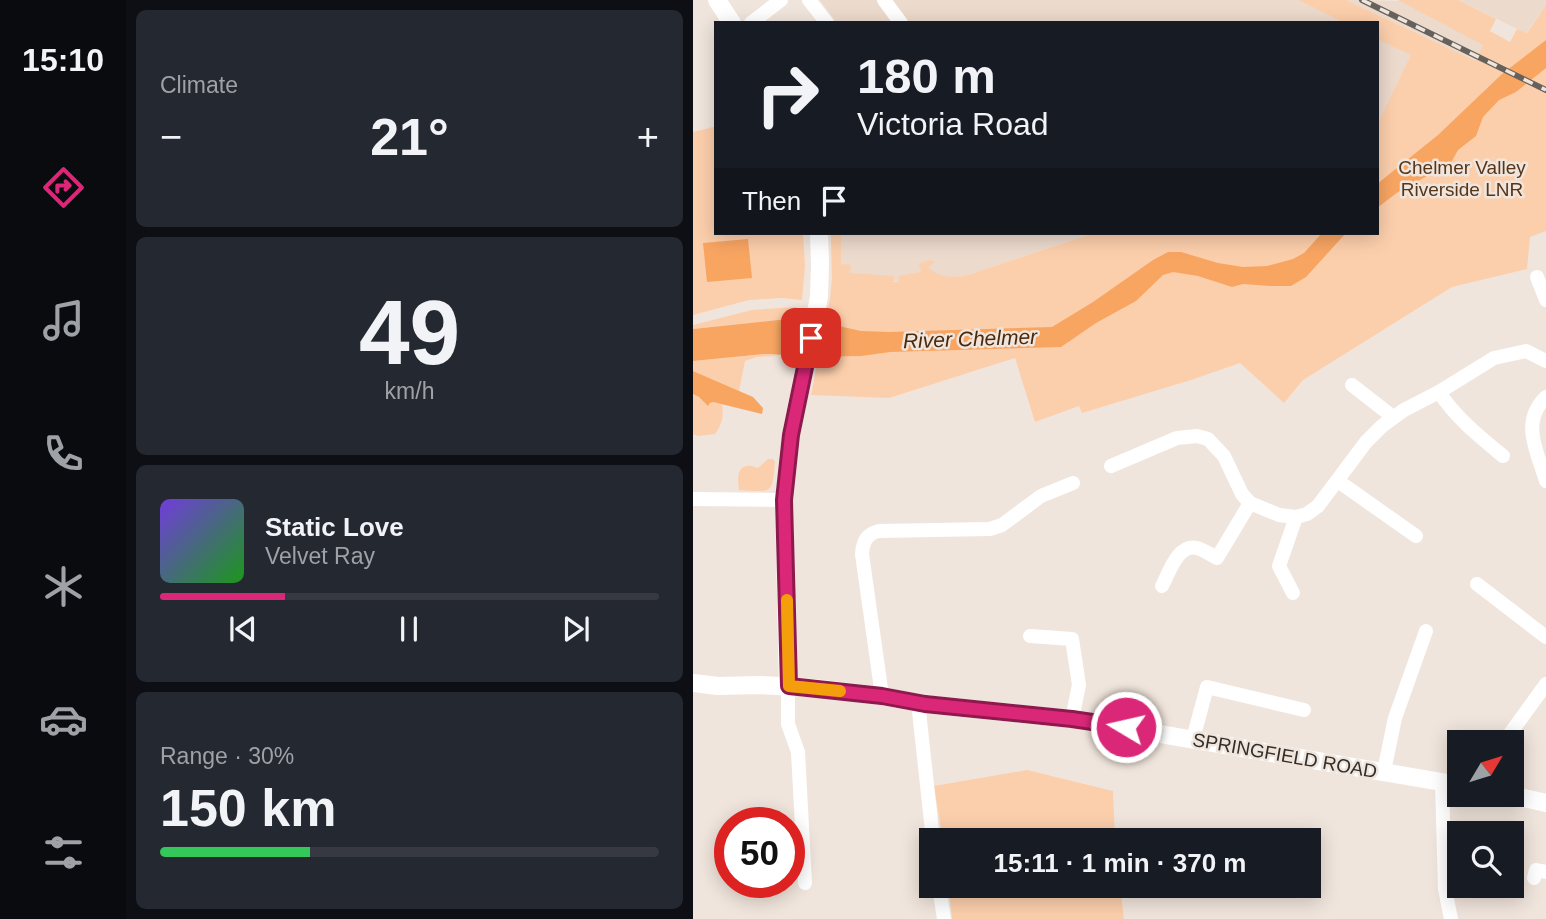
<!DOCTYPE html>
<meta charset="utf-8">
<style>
:root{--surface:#171b24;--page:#242831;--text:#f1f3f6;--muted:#9ea1a6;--line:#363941;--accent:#db2777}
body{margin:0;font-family:Helvetica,sans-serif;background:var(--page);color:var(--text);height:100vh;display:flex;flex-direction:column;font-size:26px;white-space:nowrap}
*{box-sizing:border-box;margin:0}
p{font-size:23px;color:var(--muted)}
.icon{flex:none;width:38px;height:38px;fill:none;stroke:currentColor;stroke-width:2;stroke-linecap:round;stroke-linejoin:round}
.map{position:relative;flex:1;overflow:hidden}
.details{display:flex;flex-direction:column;gap:10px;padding:10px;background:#0d0f14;width:567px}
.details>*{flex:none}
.guide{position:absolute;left:21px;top:21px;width:665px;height:214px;border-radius:0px;box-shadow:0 4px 18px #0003;background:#171b24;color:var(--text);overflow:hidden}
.needle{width:46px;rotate:52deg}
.buttons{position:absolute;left:754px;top:730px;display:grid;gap:14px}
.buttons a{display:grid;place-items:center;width:77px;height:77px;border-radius:0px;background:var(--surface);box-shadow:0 4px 18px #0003;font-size:35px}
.speed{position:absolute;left:21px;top:807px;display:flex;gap:14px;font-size:35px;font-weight:700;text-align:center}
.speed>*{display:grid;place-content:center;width:91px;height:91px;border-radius:50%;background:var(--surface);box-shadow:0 4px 18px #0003;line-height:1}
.speed .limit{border:10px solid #d22;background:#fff;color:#111}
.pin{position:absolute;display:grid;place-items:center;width:60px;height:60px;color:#fff;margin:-30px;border-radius:14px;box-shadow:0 4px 10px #0006}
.me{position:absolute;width:77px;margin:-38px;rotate:279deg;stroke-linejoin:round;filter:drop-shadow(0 0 5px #0008)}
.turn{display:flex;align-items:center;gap:24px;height:147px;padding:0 28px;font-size:32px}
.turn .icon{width:91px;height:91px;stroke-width:2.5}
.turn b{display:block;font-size:49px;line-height:60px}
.then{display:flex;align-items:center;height:66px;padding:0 28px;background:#0003;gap:14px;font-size:26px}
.big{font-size:52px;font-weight:600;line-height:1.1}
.details .card{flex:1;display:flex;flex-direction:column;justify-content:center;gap:10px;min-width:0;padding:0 24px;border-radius:10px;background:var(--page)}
.details .dial{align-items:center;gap:0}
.dial b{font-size:91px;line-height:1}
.song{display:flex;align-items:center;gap:21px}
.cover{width:84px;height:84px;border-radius:10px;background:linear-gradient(135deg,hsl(260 70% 55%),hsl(120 70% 35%))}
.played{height:7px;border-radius:4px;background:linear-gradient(90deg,var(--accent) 25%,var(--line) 25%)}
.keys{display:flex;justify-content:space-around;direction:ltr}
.heat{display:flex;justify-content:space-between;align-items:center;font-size:38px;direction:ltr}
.charge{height:10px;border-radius:5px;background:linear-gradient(90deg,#34c759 30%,var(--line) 0)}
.trip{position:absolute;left:226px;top:828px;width:402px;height:70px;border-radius:0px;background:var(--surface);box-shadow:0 4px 18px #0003;font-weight:600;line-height:70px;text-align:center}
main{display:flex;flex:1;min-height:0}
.dock{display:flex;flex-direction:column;width:126px;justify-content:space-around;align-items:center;background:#090b0e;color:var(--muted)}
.dock .icon{width:49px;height:49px}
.dock .selected{color:var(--accent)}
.dock b{font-size:32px;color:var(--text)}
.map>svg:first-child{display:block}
.built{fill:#ecdacc}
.green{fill:#fccfac}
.water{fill:#f8a562}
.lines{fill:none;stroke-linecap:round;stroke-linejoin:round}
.minor{stroke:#fff;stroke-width:14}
.major{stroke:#fff;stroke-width:18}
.rail-casing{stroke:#67615c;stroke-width:6}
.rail{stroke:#f0e5dc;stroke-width:3.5;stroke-dasharray:10;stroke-linecap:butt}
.route-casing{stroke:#8e194d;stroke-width:18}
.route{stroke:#db2777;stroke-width:12}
.slow{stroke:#f59e0b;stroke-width:12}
.labels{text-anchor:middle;stroke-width:5;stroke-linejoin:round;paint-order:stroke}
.park-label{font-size:19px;fill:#573519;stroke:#f0e5dc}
.street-label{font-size:19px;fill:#322e2b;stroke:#f0e5dc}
.water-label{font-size:21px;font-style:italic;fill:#4a290c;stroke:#f0e5dc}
</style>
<main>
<nav class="dock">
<b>15:10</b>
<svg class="icon selected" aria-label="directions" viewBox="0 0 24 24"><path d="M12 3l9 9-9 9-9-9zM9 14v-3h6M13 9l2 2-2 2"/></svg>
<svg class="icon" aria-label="music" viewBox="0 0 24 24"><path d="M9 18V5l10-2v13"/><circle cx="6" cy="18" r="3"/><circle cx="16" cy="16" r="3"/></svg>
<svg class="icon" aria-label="phone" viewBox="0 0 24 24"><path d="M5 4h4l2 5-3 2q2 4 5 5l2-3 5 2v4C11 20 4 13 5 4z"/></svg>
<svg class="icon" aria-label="climate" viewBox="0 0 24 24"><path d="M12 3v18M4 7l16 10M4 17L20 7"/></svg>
<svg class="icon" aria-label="car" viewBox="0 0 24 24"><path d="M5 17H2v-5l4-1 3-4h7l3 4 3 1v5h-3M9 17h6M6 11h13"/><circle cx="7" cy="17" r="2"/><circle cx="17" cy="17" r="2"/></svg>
<svg class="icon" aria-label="filters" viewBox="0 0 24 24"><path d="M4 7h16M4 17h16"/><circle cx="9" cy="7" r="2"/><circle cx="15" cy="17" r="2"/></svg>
</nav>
<section class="details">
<div class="card"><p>Climate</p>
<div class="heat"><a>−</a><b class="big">21°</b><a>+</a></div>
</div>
<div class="card dial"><b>49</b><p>km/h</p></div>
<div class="card">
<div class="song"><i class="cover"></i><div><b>Static Love</b><p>Velvet Ray</p></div></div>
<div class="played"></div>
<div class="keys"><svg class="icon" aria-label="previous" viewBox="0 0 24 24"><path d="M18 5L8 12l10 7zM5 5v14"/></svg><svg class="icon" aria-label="pause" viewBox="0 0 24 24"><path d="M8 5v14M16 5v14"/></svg><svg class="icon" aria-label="next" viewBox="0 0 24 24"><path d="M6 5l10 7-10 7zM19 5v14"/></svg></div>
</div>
<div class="card"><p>Range · 30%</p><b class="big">150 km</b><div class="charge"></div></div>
</section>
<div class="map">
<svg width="853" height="919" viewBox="0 0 853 919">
<rect width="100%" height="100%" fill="#f0e5dc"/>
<g class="built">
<polygon points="127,0 605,0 651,23 144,23"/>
<polygon points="653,0 708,1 853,76 783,61"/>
<polygon points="765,0 853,0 853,5 833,33"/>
<polygon points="684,39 719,55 684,125"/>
<polygon points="138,233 401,233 272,276 215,282 139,278"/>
</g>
<g class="green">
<path d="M605,0H653L783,61L790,45L705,0H765L803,19L797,31L817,42L824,29L834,33L853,5V231L837,237L834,269L759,287L610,380L591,403L547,363L498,380L389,413L386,406L342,422L322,358L196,398L118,395L137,299L139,278L138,233H148V264L158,265L157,273L201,276L200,282H205L206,276L228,272L226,264L236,260L242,262L235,267C245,277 257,278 272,276L401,233H684V125L718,55L684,39V23H651Z"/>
<polygon points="20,127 23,127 23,233 110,233 112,266 109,300 89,298 56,300 0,315 0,132"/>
<polygon points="102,307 108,309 110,312 109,320 94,319 0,329 0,325 59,310"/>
<polygon points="71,354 87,356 64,357 52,361 46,391 0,371 0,361"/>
<path d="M0,394L6,397L15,406L19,402L29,404C31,417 29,424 22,434L5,436L0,434Z"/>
<path d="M75,459H80L82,462C79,495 80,492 46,490C45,482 43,467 54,466C58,465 61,467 65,468Z"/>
<polygon points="334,770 420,791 422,840 250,840 241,786"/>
<polygon points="256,886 427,886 431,919 259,919"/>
</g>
<g class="water">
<polygon points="853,40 853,68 823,92 806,100 790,117 783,136 765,150 759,161 745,170 705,192 684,208 684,184 745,135 809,74"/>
<polygon points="629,233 653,233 613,277 598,286 577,286 550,284 539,287 505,276 480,272 470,275 443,301 403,323 368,347 197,352 168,356 95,357 94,355 71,354 0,361 0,329 94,319 132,323 168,331 196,332 359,327 400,302 460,260 475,252 488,252 525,263 550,267 574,266 600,259 611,253"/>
<polygon points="55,239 59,278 14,282 10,243"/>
<polygon points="0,371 60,397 70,408 69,414 20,402 17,403 15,406 6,397 0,394"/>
</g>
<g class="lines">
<g class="minor">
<polyline points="116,0 134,23"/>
<polyline points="191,0 208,23"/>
<polyline points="58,23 88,0"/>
<polyline points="844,277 853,300"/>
<polyline points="659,385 700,417"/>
<path d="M746,392C763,418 786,436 810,456"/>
<path d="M853,397C827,422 844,451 853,481"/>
<polyline points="418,466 484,438 504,436 515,439 531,456 549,494 557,503 586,515 603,517 614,514 625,506 673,442 689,426 711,410 746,392 801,358 833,351 853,361"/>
<polyline points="645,481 723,536"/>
<polyline points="0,499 91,500"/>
<polyline points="784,584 853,637"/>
<path d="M469,586C476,573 485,543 504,548C511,550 518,555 524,558L557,503"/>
<polyline points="600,593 586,566 603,517"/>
<polyline points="337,636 379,639 386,685 379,719"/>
<polyline points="95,686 95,724 105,752 112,883"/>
<path d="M189,696L169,554C170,542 173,534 186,531L297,529L309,525L348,496L380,483"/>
<polyline points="225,702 240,840"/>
<polyline points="500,739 514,687 611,710"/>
<polyline points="811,742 853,684"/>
<polyline points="691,771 702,718 733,631"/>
<polyline points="749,782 752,889 758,919"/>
<polyline points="841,878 843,870 853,872"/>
<polyline points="246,886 251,919"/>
</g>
<g class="major">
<polyline points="24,0 39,23"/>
<polyline points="0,683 25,686 67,685 120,688 189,696 231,704 379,719 766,785"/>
<polyline points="95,686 91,500 98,435 126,297 127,264 126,233"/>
<polyline points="813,794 853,803"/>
</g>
<defs>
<polyline id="rail" points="669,0 853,90"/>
</defs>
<use href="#rail" class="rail-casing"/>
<use href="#rail" class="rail"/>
</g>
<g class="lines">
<defs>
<polyline id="route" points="118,338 98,435 91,500 96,686 189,696 232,704 379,719 433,727"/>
</defs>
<use href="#route" class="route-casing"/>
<use href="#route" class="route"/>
<polyline class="slow" points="94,600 96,686 147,691"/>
</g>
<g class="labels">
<g class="park-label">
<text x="769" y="174">Chelmer Valley<tspan x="769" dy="22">Riverside LNR</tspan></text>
</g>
<g class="street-label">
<text transform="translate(592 755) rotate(10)" y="7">SPRINGFIELD ROAD</text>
</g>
<g class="water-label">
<text transform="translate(277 339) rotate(-2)" y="7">River Chelmer</text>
</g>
</g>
</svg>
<div class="buttons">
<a><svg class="needle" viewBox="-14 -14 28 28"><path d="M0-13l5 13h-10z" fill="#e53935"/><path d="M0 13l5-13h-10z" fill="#9ea1a6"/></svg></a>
<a><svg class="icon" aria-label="search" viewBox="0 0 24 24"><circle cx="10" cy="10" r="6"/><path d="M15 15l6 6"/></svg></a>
</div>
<div class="speed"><div class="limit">50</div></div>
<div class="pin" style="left:118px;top:338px;background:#d93025"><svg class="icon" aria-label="arrive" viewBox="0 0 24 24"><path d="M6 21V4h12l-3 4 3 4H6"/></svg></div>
<svg class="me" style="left:433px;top:727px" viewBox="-20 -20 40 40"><circle r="17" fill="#db2777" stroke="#fff" stroke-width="3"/><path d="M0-11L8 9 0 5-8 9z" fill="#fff"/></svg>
<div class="trip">15:11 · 1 min · 370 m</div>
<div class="guide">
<div class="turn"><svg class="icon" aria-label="right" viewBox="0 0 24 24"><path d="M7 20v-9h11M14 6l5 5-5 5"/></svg><div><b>180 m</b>Victoria Road</div></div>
<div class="then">Then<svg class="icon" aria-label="arrive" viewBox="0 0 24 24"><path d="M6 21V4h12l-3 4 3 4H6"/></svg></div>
</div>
</div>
</main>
